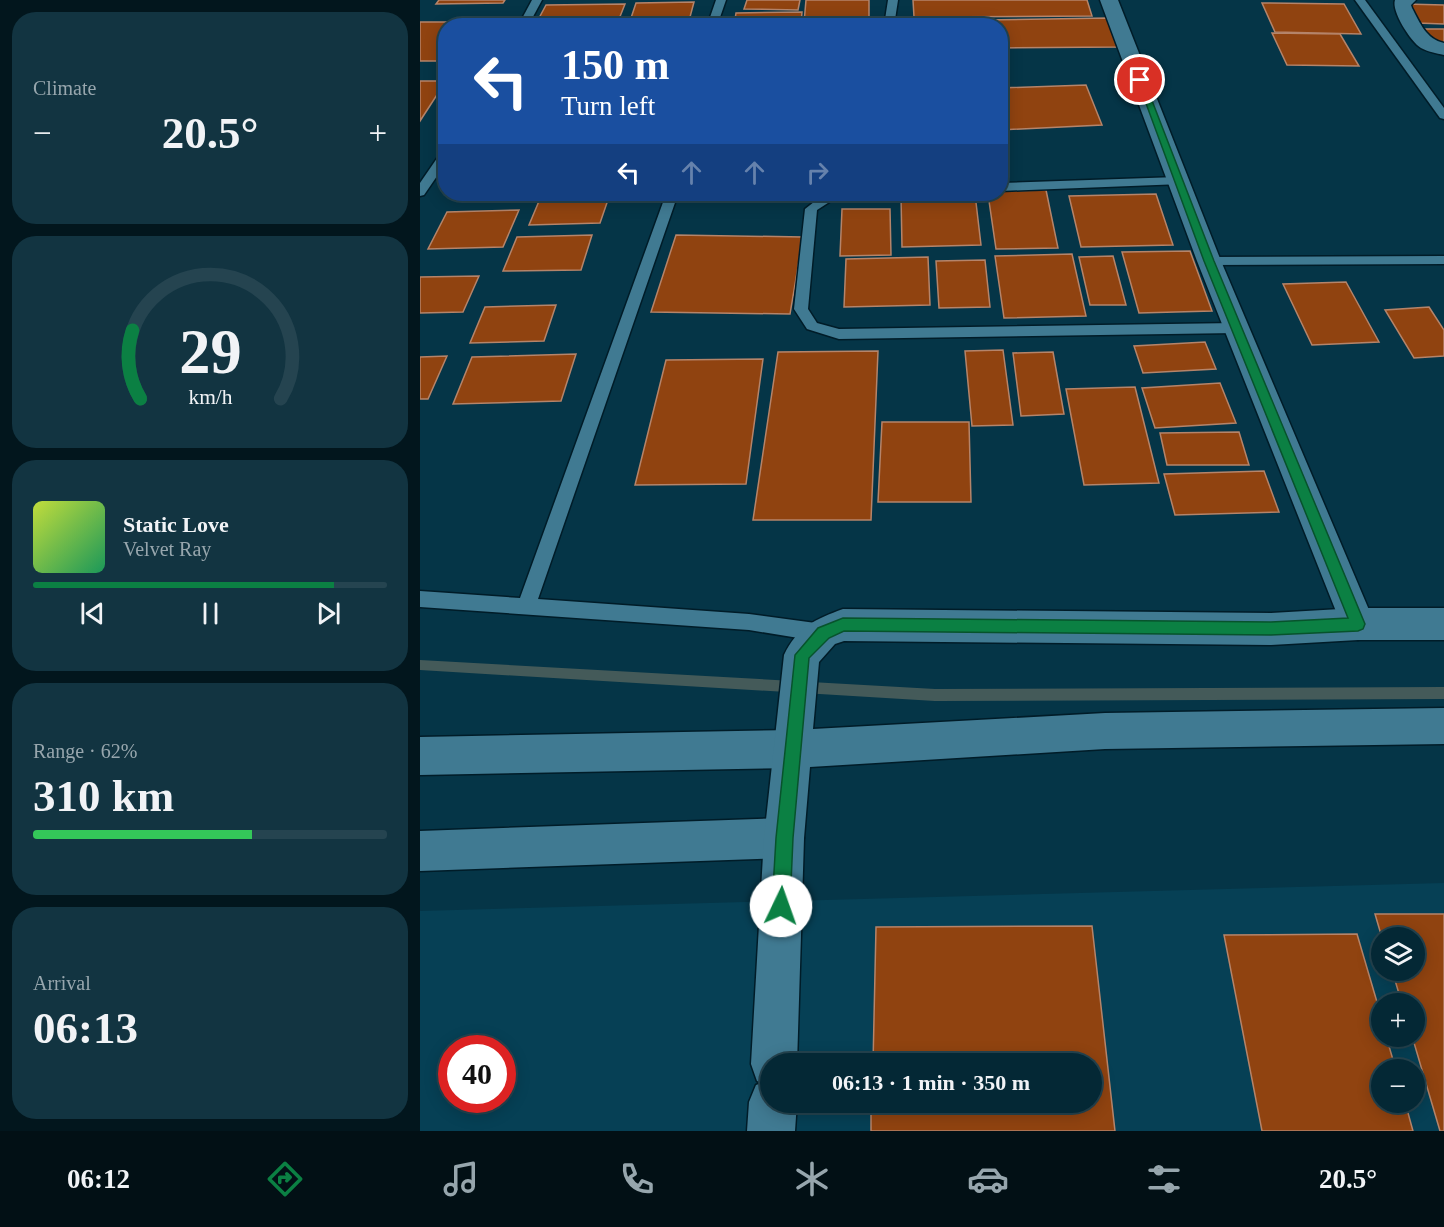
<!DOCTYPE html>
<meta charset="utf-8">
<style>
:root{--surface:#042835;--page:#123441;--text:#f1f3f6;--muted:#97a6ad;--line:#254450;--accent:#0b8043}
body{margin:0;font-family:"Times New Roman",serif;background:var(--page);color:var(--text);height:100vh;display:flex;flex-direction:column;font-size:22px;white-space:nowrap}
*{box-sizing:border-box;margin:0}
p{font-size:20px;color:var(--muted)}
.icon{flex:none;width:33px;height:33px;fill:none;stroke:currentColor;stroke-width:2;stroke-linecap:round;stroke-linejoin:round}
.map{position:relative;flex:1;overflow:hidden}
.drawer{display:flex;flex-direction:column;gap:12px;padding:12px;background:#02161d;width:420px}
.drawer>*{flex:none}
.banner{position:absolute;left:18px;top:18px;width:570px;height:183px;border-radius:24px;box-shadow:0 3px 15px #0003,0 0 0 2px var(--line);background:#1a4fa0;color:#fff;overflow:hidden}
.tools{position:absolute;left:951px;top:927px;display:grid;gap:12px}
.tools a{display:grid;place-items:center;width:54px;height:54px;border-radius:50%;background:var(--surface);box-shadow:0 3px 15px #0003,0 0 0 2px var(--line);font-size:30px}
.speed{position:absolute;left:18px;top:1035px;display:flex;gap:12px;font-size:30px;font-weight:700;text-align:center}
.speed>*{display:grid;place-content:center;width:78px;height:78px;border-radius:50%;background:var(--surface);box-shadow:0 3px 15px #0003,0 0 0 2px var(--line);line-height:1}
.speed .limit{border:9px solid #d22;background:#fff;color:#111}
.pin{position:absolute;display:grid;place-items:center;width:51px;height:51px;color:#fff;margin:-26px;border:3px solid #fff;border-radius:50%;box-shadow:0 2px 6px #0007}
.me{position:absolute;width:66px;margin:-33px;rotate:3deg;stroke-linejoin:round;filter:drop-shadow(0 0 4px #0008)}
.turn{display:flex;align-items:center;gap:21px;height:126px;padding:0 24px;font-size:27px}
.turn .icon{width:78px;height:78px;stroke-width:2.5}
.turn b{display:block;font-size:42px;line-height:51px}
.lanes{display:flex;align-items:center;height:57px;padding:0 24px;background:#0003;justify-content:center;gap:30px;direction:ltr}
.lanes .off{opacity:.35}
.big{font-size:45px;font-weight:700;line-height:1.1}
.drawer .tile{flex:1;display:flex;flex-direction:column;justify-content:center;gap:9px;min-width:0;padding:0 21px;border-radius:24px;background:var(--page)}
.drawer .dial{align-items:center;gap:0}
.dial svg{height:156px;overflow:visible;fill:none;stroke:var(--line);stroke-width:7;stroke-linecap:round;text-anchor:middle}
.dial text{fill:var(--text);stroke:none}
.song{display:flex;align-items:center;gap:18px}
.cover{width:72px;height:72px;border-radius:9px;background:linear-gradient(135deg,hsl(70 70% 55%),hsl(150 70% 35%))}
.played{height:6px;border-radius:3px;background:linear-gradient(90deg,var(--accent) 85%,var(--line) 85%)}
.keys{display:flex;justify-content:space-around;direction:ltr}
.heat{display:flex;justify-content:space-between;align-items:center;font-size:33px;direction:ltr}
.charge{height:9px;border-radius:4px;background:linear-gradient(90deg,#34c759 62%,var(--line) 0)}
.trip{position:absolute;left:340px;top:1053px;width:342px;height:60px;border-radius:30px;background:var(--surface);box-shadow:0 3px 15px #0003,0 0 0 2px var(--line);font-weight:700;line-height:60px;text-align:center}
.dock{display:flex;height:96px;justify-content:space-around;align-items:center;background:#021015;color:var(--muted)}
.dock .icon{width:42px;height:42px}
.dock .active{color:var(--accent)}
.dock b{font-size:27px;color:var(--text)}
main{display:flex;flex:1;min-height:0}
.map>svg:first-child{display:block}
.built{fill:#064055;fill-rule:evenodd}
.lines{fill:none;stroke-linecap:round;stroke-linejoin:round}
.stream{fill:#445a59;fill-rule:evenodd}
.building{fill:#904310;stroke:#b5846a;stroke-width:1.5}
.service-casing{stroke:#001c28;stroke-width:3}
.minor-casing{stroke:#001c28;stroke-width:3}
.tertiary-casing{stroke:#001c28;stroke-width:3}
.service{fill:#407a92;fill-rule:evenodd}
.minor{fill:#407a92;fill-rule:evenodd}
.tertiary{fill:#407a92;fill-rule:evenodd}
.route{fill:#0b8043;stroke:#07532c;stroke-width:1.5}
</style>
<main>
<section class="drawer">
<div class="tile"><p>Climate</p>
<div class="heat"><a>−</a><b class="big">20.5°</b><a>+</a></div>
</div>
<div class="tile dial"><svg viewBox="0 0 100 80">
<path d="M14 69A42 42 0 1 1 86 69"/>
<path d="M14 69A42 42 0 0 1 10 34" stroke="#0b8043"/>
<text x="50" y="56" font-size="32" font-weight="700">29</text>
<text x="50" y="72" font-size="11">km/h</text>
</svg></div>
<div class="tile">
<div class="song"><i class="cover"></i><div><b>Static Love</b><p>Velvet Ray</p></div></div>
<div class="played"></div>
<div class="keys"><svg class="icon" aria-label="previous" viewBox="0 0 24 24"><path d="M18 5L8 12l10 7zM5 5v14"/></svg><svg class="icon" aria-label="pause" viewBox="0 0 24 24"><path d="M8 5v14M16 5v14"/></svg><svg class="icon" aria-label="next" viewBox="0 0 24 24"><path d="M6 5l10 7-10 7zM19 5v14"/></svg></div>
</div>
<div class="tile"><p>Range · 62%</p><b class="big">310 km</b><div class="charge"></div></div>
<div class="tile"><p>Arrival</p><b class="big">06:13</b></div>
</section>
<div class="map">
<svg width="1024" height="1131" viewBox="0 0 1024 1131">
<rect width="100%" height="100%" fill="#053547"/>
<path class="built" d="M1024,883V1131H0V911ZM962,938H994V970H962ZM962,1004H994V1036H962ZM32,1048H82V1100H32ZM351,1064H672V1102H351ZM962,1070H994V1102H962Z"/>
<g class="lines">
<polygon class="stream" points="0,660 515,689 1024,687 1024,699 515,701 0,670"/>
</g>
<g class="building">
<polygon points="19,0 85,0 83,3 16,4"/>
<polygon points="327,0 380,0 378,10 324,9"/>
<polygon points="386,0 449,0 449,21 384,23"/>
<polygon points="493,0 667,0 672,16 494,17"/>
<polygon points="274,2 270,17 211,18 216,3"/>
<polygon points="842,3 924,4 941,34 855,32"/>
<polygon points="205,4 199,19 118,20 126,5"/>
<polygon points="985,4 1024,5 1024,24 997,23"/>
<polygon points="382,12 381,24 314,26 316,13"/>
<polygon points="688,18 698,47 580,48 580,26 564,26 563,20"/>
<polygon points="0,22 64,22 61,26 26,26 26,61 0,61"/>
<polygon points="1001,29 1024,29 1024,42 1010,42"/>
<polygon points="852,33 920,34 939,66 867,65"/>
<polygon points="0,81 26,81 0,121"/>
<polygon points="666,85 682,125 580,130 580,88"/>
<polygon points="626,190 638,248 576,249 568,194 580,194 580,191"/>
<polygon points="122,194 190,194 180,223 109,225"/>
<polygon points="555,194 561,245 482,247 481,196"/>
<polygon points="736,194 753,245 661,247 649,196"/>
<polygon points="422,209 470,209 471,255 420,256"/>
<polygon points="99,210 83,247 8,249 27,212"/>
<polygon points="172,235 161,270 83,271 97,237"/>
<polygon points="256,235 383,237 370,314 231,312"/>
<polygon points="770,251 792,311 719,313 702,252"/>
<polygon points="652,254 666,316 584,318 575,256"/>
<polygon points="693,256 706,305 670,305 659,257"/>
<polygon points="508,257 510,305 424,307 426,259"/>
<polygon points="565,260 570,307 519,308 516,261"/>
<polygon points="59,276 43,312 0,313 0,277"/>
<polygon points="926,282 959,342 892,345 863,284"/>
<polygon points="136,305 124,341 50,343 65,307"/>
<polygon points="1009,307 1024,330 1024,356 994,358 965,310"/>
<polygon points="785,342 796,369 723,373 714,346"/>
<polygon points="583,350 593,425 552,426 545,351"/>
<polygon points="458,351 451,520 333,520 358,352"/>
<polygon points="633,352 644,414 601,416 593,353"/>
<polygon points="156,354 141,401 33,404 52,357"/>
<polygon points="27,356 8,399 0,399 0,357"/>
<polygon points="343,359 326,484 215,485 246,360"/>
<polygon points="800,383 816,423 735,428 722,388"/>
<polygon points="715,387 739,483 664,485 646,389"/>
<polygon points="462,422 549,422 551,502 458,502"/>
<polygon points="819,432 829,465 747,465 740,433"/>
<polygon points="844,471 859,512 755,515 744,474"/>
<polygon points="955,914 1024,914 1024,1131 1020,1131 992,1036 994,1036 994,1004 982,1004 972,970 994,970 994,938 962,938"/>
<polygon points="672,926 695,1131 451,1131 451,1102 672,1102 672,1064 453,1064 456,927"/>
<polygon points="937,934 962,1019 962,1036 966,1036 976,1070 962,1070 962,1102 985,1102 993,1131 842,1131 804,935"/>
</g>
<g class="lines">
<defs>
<g id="service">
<polygon points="112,0 122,0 108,26 98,26"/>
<polygon points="296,0 306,0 297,26 287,26"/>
<polygon points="468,0 478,0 474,26 464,26"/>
<polygon points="935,0 945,0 1024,108 1024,119 1020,118"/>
<polygon points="26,150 26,163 4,195 0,196 0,183 22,151"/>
<polygon points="758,177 764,181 762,184 580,191 580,183"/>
<polygon points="246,194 258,194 118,599 329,614 403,624 410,627 413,633 410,639 403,642 329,630 0,607 0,591 100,598"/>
<polygon points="411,194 435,194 433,197 411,201 397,210 388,309 397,323 419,329 816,323 823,328 816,333 419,339 387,329 374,309 385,209 403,195"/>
<polygon points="1024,256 1024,264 789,265 782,261 789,257"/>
</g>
<g id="minor">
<polygon points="680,0 698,0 801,261 955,624 950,635 938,640 926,635 921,624 777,261"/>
<path d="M975,0H996L991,5L992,8C1000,23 1006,39 1024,43V55C1016,53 1008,52 1001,48C991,42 971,11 975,0Z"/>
<polygon points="374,730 387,736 393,749 387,762 374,768 0,775 0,737"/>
<polygon points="364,818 378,824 384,838 378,852 364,858 0,871 0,831"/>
</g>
<path id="tertiary" d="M938,608H1024V640H938L851,645L424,641L415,644L399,662L393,729L685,713L1024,708V744L685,749L390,767L384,838L377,1064H351V1102H377L375,1131H327L329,1102L336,1085L342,1083L337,1081L331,1064L344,838L364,655C377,627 396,619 423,609L851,613Z"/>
</defs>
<use href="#service" class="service-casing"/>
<use href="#minor" class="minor-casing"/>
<use href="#tertiary" class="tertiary-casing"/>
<use href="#service" class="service"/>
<use href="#minor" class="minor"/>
<use href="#tertiary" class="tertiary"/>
</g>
<polygon class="route" points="717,79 724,80 794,261 945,624 943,629 938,631 851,635 424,631 409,638 389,658 373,838 370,906 367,912 361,915 355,912 352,906 356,838 375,655 398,628 423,618 851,622 928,618 784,261"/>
</svg>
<div class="tools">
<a><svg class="icon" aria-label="layers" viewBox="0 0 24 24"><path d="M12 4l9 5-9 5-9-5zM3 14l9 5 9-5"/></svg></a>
<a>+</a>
<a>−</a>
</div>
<div class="speed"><div class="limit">40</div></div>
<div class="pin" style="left:720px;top:80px;background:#d93025"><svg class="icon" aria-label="arrive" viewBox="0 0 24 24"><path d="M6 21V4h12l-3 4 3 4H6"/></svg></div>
<svg class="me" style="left:361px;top:906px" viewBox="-20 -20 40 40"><circle r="19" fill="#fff"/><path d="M0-13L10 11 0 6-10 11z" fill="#0b8043"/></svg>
<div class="trip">06:13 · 1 min · 350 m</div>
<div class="banner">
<div class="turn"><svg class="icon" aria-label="left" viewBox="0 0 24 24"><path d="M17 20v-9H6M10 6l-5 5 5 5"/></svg><div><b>150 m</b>Turn left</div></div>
<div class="lanes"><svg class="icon" aria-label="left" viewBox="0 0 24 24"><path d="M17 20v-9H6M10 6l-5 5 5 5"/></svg><svg class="icon off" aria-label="ahead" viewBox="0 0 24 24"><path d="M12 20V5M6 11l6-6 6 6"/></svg><svg class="icon off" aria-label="ahead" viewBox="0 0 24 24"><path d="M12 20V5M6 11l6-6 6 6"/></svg><svg class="icon off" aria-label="right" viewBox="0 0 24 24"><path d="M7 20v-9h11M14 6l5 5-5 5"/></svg></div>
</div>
</div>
</main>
<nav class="dock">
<b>06:12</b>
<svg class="icon active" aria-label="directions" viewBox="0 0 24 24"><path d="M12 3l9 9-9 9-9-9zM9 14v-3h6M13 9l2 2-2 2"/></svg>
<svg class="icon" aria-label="music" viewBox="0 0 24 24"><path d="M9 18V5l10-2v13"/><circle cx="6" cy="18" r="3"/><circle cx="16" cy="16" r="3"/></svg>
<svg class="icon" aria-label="phone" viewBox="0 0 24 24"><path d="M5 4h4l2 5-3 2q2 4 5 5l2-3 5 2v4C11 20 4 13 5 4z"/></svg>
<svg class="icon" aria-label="climate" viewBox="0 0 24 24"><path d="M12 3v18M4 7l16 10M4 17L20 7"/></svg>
<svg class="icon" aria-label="car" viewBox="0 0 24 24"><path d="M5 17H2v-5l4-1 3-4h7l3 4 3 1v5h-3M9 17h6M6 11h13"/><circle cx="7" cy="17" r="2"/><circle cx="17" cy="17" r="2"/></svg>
<svg class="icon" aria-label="filters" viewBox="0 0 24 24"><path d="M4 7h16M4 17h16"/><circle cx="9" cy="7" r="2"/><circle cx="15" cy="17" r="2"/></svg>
<b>20.5°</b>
</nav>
